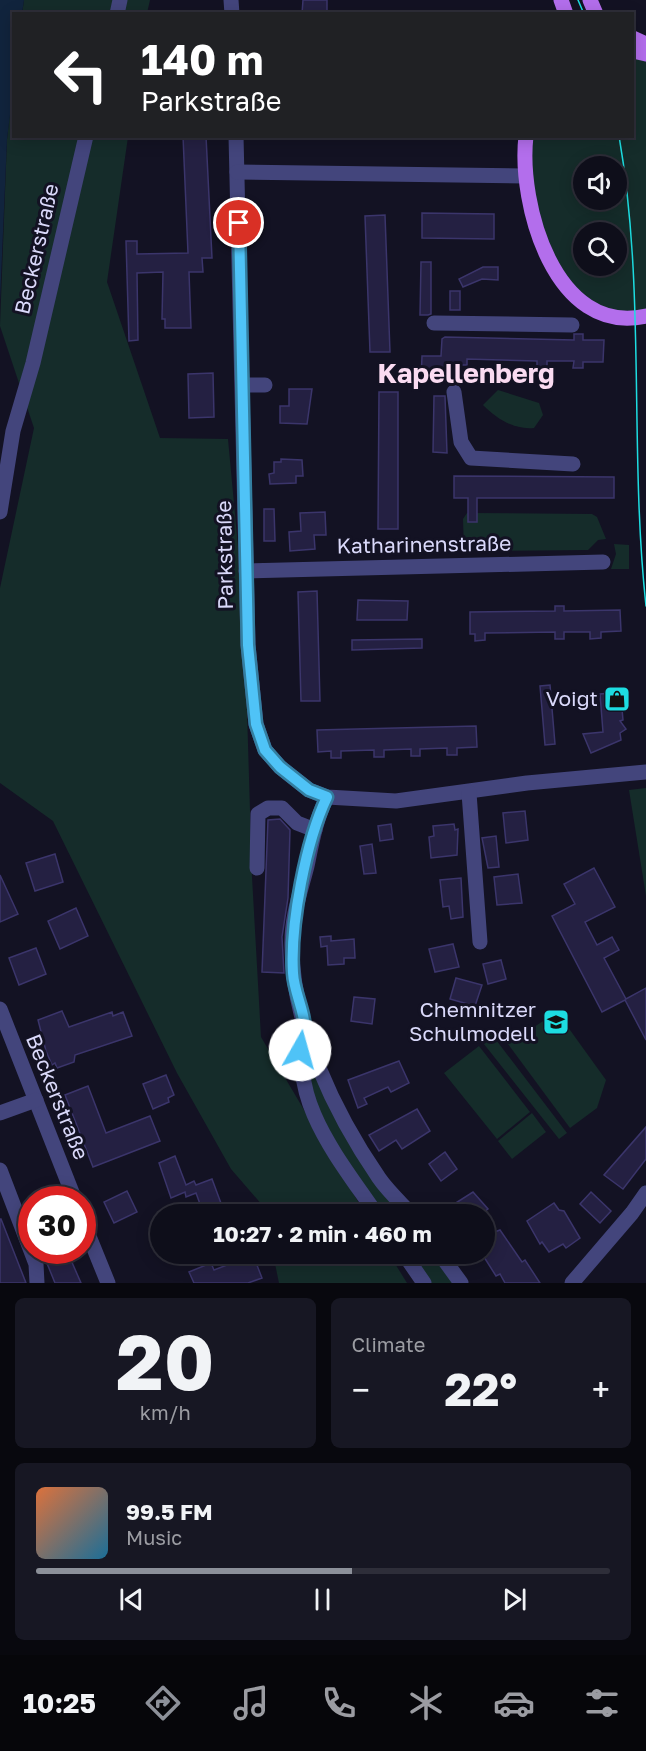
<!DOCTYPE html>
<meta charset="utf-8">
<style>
:root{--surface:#0e0e1a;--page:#171723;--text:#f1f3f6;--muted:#9b9ca2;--line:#2e2e39;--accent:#8c9099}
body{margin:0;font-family:"Golos Text",sans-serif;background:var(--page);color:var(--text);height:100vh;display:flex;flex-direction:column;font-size:22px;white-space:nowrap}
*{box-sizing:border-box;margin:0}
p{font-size:20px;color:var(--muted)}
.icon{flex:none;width:33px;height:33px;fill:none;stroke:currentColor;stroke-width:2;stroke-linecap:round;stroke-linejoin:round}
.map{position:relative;height:1283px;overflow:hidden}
.panel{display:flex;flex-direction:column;gap:15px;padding:15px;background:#08080e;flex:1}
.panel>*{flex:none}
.guide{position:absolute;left:12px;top:12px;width:622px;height:126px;border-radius:0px;box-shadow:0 3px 15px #0003,0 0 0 2px var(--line);background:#202124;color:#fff;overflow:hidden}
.fabs{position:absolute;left:573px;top:156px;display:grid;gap:12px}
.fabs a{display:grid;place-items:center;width:54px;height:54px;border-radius:50%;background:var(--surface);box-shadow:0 3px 15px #0003,0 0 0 2px var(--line);font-size:30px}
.speed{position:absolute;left:18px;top:1186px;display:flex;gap:12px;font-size:30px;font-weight:700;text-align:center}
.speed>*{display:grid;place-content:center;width:78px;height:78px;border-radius:50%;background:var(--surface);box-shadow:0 3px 15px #0003,0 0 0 2px var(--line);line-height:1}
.speed .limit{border:9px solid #d22;background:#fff;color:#111}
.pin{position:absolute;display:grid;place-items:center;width:51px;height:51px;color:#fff;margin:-26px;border:3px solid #fff;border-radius:50%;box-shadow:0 2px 6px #0007}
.me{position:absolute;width:66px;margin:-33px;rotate:7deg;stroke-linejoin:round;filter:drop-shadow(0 0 4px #0008)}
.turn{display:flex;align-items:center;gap:21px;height:126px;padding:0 30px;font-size:27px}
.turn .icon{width:78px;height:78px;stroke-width:2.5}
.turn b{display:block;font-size:42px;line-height:51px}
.big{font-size:45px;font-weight:700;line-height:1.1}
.panel .widget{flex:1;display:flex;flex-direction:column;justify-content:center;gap:9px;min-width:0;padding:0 21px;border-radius:9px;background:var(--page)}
.panel .dial{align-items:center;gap:0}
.dial b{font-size:78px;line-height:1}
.song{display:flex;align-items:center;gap:18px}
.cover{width:72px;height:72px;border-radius:9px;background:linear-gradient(135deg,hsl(20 70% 55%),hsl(200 70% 35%))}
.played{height:6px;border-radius:3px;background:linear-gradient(90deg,var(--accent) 55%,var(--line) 55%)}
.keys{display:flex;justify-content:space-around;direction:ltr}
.heat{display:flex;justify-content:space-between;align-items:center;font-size:33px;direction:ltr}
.panel .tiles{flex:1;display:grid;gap:15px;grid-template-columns:1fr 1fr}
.widget:last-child{grid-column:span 2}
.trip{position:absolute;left:150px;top:1204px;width:345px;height:60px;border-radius:30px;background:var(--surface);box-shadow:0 3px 15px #0003,0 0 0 2px var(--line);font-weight:700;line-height:60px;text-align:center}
.dock{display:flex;height:96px;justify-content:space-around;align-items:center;background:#06060a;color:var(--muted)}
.dock .icon{width:42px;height:42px}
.dock .current{color:var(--accent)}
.dock b{font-size:27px;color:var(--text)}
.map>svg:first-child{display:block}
.green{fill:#152c2a;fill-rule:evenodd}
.water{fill:#11243d}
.building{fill:#242042;stroke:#3b356b;stroke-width:1.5}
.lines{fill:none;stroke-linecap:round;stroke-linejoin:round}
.minor{stroke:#43457c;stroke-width:15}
.major{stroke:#b36eec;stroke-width:15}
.tram{stroke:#1ddde1;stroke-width:1.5}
.route-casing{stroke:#337fa1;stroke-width:15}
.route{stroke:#4fc3f7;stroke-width:10}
.labels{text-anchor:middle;stroke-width:6;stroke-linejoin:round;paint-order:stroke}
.street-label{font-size:21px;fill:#dad9fa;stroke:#131223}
.poi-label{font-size:21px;fill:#dad9fa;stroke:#131223;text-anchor:end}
.district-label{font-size:27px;font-weight:bold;fill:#fadbf1;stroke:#131223}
</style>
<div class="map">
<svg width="646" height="1283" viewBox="0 0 646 1283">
<rect width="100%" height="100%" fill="#131223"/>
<g class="green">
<polygon points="24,0 150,0 147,13 22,14"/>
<path d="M633,51L646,54V316L590,306L554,270L525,176L526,137L633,136ZM584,166H616V200H584ZM584,232H616V266H584Z"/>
<polygon points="13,83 14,136 128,137 107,282 160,438 228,439 244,611 252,877 261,1037 366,1215 265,1215 263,1206 231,1169 177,1073 53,821 0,783 0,588 34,428 0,326 7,139"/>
<path d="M498,390L539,403L543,415L534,428C514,430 497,419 483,405Z"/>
<polygon points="467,513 592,514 597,517 606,539 598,540 588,550 464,551 463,519"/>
<polygon points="614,544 629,545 629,569 611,569 616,554"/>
<polygon points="646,788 646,896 629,790"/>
<polygon points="557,1012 606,1080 597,1108 570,1128 508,1044"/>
<polygon points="490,1032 567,1133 559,1139 480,1039"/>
<polygon points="479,1046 530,1112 497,1139 444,1073"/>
<polygon points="307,1051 407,1215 379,1215 348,1168 314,1102"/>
<polygon points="532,1113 546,1132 512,1159 498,1141"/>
<polygon points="273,1254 389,1254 407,1283 279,1283"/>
<polygon points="407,1254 436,1254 457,1283 427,1283"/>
</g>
<polygon class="water" points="0,0 24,0 22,13 14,14 14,83 7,139 0,302"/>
<g class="building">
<polygon points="303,0 327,0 327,14 302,14"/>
<polygon points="183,136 206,136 212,258 202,258 203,272 189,272 191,328 165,328 165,319 162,319 163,272 137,273 138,340 129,341 126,241 137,241 137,254 188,253"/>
<polygon points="422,213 494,214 494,239 422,238"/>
<polygon points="385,215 390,352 370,352 365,216"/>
<polygon points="421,262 431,262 431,314 428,315 420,315"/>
<polygon points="483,267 498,267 498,280 482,279 463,287 459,279"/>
<rect x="450" y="291" width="10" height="19"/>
<polygon points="574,334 583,334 583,340 604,340 603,362 583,362 583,368 573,368 574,361 547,361 547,367 537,367 537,361 467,359 467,365 445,365 445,377 441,377 441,381 421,381 422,356 441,356 442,339 445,337 574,340"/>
<polygon points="213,373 214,417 189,418 188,374"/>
<polygon points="289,389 312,389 307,424 280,423 280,406 289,406"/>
<polygon points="379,392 398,392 398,529 378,529"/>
<polygon points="434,396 445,396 447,453 433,452"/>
<polygon points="281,459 302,460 303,476 296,476 296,483 270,484 269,474 274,473 274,462 281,462"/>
<polygon points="454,476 614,477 614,498 477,498 477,522 468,522 468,498 454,498"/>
<polygon points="264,509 274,509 275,541 264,541"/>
<polygon points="325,512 326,535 314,535 315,549 290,551 289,532 301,531 300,513"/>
<polygon points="317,591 320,701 301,701 298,592"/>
<polygon points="358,600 408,601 407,620 357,620"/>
<polygon points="555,606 564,606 564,611 620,610 621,631 601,632 601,638 590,639 590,632 564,632 564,639 555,639 555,632 485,633 485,640 475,641 475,634 470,634 470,612 555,611"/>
<polygon points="422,639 422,648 352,650 352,640"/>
<polygon points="550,685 555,744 545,745 540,686"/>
<polygon points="620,687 623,720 620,721 626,729 620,733 621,740 591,753 583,734 603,732 600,694 611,693 611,688"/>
<polygon points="476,726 477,747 457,748 457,755 447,755 447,748 420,749 420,756 411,756 411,749 384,750 384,757 374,757 374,750 341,751 341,758 331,758 331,751 318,752 317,730"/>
<polygon points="525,811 528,840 506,843 503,813"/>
<polygon points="280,819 290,830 288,898 282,937 284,973 262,972 268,820"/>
<polygon points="391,824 393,839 380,841 378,826"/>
<polygon points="454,824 455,830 458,829 457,855 431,858 429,837 434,836 433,826"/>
<polygon points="496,836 499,867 488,868 482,838"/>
<polygon points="372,844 376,873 364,874 360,846"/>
<polygon points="55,854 63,882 35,891 26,863"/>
<polygon points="594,868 615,907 585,922 597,945 612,937 619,950 604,958 626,999 646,988 646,1040 625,1000 602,1012 552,916 575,904 564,884"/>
<polygon points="518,874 522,903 497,905 494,877"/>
<polygon points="0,875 18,914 0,922"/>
<polygon points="461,878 463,917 451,919 449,906 443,907 440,880"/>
<polygon points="76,908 88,936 60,949 48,921"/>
<polygon points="331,936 331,941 354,939 355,958 344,958 344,964 328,965 327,946 321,947 320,937"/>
<polygon points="453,944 459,967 435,972 429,949"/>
<polygon points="36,948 46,974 19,985 9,958"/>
<polygon points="501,960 506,979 488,984 483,964"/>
<polygon points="456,978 482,985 475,1006 450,999"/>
<polygon points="354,997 375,999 372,1024 351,1021"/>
<polygon points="62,1011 69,1027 112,1012 113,1016 123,1012 132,1036 75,1055 74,1062 57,1068 55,1063 52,1065 46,1051 38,1020"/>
<polygon points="399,1061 409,1083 391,1092 388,1087 364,1098 367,1104 358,1108 348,1080"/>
<polygon points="166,1075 174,1095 168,1098 169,1102 153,1109 143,1084"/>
<polygon points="88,1086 106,1133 150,1116 160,1141 93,1167 65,1095"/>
<polygon points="417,1109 430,1131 402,1149 396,1140 379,1151 369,1135"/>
<polygon points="646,1127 646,1159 623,1189 604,1175"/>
<polygon points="445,1152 457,1169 441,1181 429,1164"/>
<polygon points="175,1156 186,1185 194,1181 196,1185 212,1179 225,1214 253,1203 258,1215 204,1215 196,1193 186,1197 185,1192 171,1198 159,1163"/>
<polygon points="127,1191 137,1212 114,1223 104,1202"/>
<polygon points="473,1192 488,1209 480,1215 458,1215 451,1206"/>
<polygon points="591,1192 611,1211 600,1223 580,1204"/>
<polygon points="554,1203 559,1210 564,1211 580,1238 566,1248 563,1244 549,1252 542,1242 540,1244 527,1221"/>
<polygon points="0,1219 1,1219 26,1283 0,1283"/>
<polygon points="500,1230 522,1262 525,1260 540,1283 505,1283 500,1274 496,1276 484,1257 484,1236"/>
<polygon points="42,1251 67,1251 81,1283 55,1283"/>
<polygon points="253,1255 262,1278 248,1283 194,1283 189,1272 211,1263 214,1270"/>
</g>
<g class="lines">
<g class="minor">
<polyline points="231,0 232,14"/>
<polyline points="117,14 120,0"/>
<polyline points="236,136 248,645 256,724 265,750 280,767 309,790 327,797 396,801 527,783 646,772"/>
<polyline points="237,172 525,176"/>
<polyline points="434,323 572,325"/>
<polyline points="243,385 265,385"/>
<polyline points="454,392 461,442 471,458 573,464"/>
<polyline points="0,512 13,431 33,363 86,136"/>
<polyline points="246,571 603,562"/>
<polyline points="469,793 480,942"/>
<path d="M327,797C316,819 312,842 307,866C300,893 291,919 292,947C292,1025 335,1114 379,1178C388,1191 401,1203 412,1215"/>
<polyline points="257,868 258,814 268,808 282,808 297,823 315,830"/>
<polyline points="0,1009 75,1200"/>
<path d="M306,1029C286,1099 340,1160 377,1215"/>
<polyline points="0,1113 36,1100"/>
<polyline points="0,1170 36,1264 37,1283"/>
<polyline points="82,1219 108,1283"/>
<polyline points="404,1254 424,1283"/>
<polyline points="440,1254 461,1283"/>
<polyline points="572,1283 632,1213 646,1193"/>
</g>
<g class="major">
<polyline points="561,0 566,14"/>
<polyline points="590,0 596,14"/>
<polyline points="633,38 646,44"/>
<polyline points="633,51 646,54"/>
<path d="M526,136C518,204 555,337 646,316"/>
</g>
<g class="tram">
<polyline points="578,0 584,14"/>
<path d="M619,136C646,291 629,450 646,606"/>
</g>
</g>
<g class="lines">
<defs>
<path id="route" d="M239,223L248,645L256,724L265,750L280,767L309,790L327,797C306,841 290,924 293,973C294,992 304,1009 305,1028C306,1034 302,1043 300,1050"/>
</defs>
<use href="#route" class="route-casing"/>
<use href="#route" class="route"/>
</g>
<defs>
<symbol id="shop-square" viewBox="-11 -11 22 22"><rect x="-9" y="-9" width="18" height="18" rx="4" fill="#1ddde1" stroke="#131223"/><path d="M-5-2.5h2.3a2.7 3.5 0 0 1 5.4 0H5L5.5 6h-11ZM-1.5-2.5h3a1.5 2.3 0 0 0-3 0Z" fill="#111"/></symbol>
<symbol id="school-square" viewBox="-11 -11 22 22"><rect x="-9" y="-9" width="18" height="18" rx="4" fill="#1ddde1" stroke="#131223"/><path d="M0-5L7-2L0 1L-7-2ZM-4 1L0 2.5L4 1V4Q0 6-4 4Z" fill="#111"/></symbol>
</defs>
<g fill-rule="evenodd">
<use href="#shop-square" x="602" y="684" width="30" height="30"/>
<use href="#school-square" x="541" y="1007" width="30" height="30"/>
</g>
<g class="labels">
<g class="street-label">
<text transform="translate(37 249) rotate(-77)" y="7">Beckerstraße</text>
<text transform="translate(424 545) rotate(-1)" y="7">Katharinenstraße</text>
<text transform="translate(225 555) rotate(-91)" y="7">Parkstraße</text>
<text transform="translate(57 1097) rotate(68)" y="7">Beckerstraße</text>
</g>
<g class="poi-label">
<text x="598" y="706">Voigt</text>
<text x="536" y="1017">Chemnitzer<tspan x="536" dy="24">Schulmodell</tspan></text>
</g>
<g class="district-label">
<text x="466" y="383">Kapellenberg</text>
</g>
</g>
</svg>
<div class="fabs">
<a><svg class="icon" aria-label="sound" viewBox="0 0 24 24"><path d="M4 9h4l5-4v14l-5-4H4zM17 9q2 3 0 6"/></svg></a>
<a><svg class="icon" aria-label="search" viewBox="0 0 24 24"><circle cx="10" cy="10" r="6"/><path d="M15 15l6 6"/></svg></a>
</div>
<div class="speed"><div class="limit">30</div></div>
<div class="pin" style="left:239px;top:223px;background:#d93025"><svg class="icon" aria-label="arrive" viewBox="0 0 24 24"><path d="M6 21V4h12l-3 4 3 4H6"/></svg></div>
<svg class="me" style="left:300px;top:1050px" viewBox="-20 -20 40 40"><circle r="19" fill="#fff"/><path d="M0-13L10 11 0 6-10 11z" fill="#4fc3f7"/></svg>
<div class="trip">10:27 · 2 min · 460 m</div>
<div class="guide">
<div class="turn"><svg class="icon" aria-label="left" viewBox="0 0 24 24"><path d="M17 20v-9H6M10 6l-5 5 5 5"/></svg><div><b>140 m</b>Parkstraße</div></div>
</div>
</div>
<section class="panel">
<div class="tiles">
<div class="widget dial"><b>20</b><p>km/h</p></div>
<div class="widget"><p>Climate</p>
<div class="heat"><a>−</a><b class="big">22°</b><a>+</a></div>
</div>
<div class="widget">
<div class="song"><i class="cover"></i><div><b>99.5 FM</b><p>Music</p></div></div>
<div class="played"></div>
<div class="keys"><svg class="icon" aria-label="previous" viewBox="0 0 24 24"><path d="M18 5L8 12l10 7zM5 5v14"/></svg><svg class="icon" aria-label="pause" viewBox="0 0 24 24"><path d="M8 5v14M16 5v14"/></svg><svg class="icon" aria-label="next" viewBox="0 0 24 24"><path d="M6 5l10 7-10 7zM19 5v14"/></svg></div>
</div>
</div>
</section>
<nav class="dock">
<b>10:25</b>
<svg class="icon current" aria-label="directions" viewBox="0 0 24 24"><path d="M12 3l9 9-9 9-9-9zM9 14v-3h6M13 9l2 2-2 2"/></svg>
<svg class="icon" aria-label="music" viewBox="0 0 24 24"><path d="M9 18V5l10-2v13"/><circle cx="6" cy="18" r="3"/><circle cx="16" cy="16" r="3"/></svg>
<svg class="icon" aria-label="phone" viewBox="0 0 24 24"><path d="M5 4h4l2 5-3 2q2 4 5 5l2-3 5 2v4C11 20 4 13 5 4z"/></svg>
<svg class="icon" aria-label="climate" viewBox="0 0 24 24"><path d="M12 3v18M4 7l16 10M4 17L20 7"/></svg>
<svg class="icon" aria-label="car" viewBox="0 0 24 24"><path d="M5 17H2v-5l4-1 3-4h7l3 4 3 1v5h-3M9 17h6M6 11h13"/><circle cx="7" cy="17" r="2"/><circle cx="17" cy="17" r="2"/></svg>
<svg class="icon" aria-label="filters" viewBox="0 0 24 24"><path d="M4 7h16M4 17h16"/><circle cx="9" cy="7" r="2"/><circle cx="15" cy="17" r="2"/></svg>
</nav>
